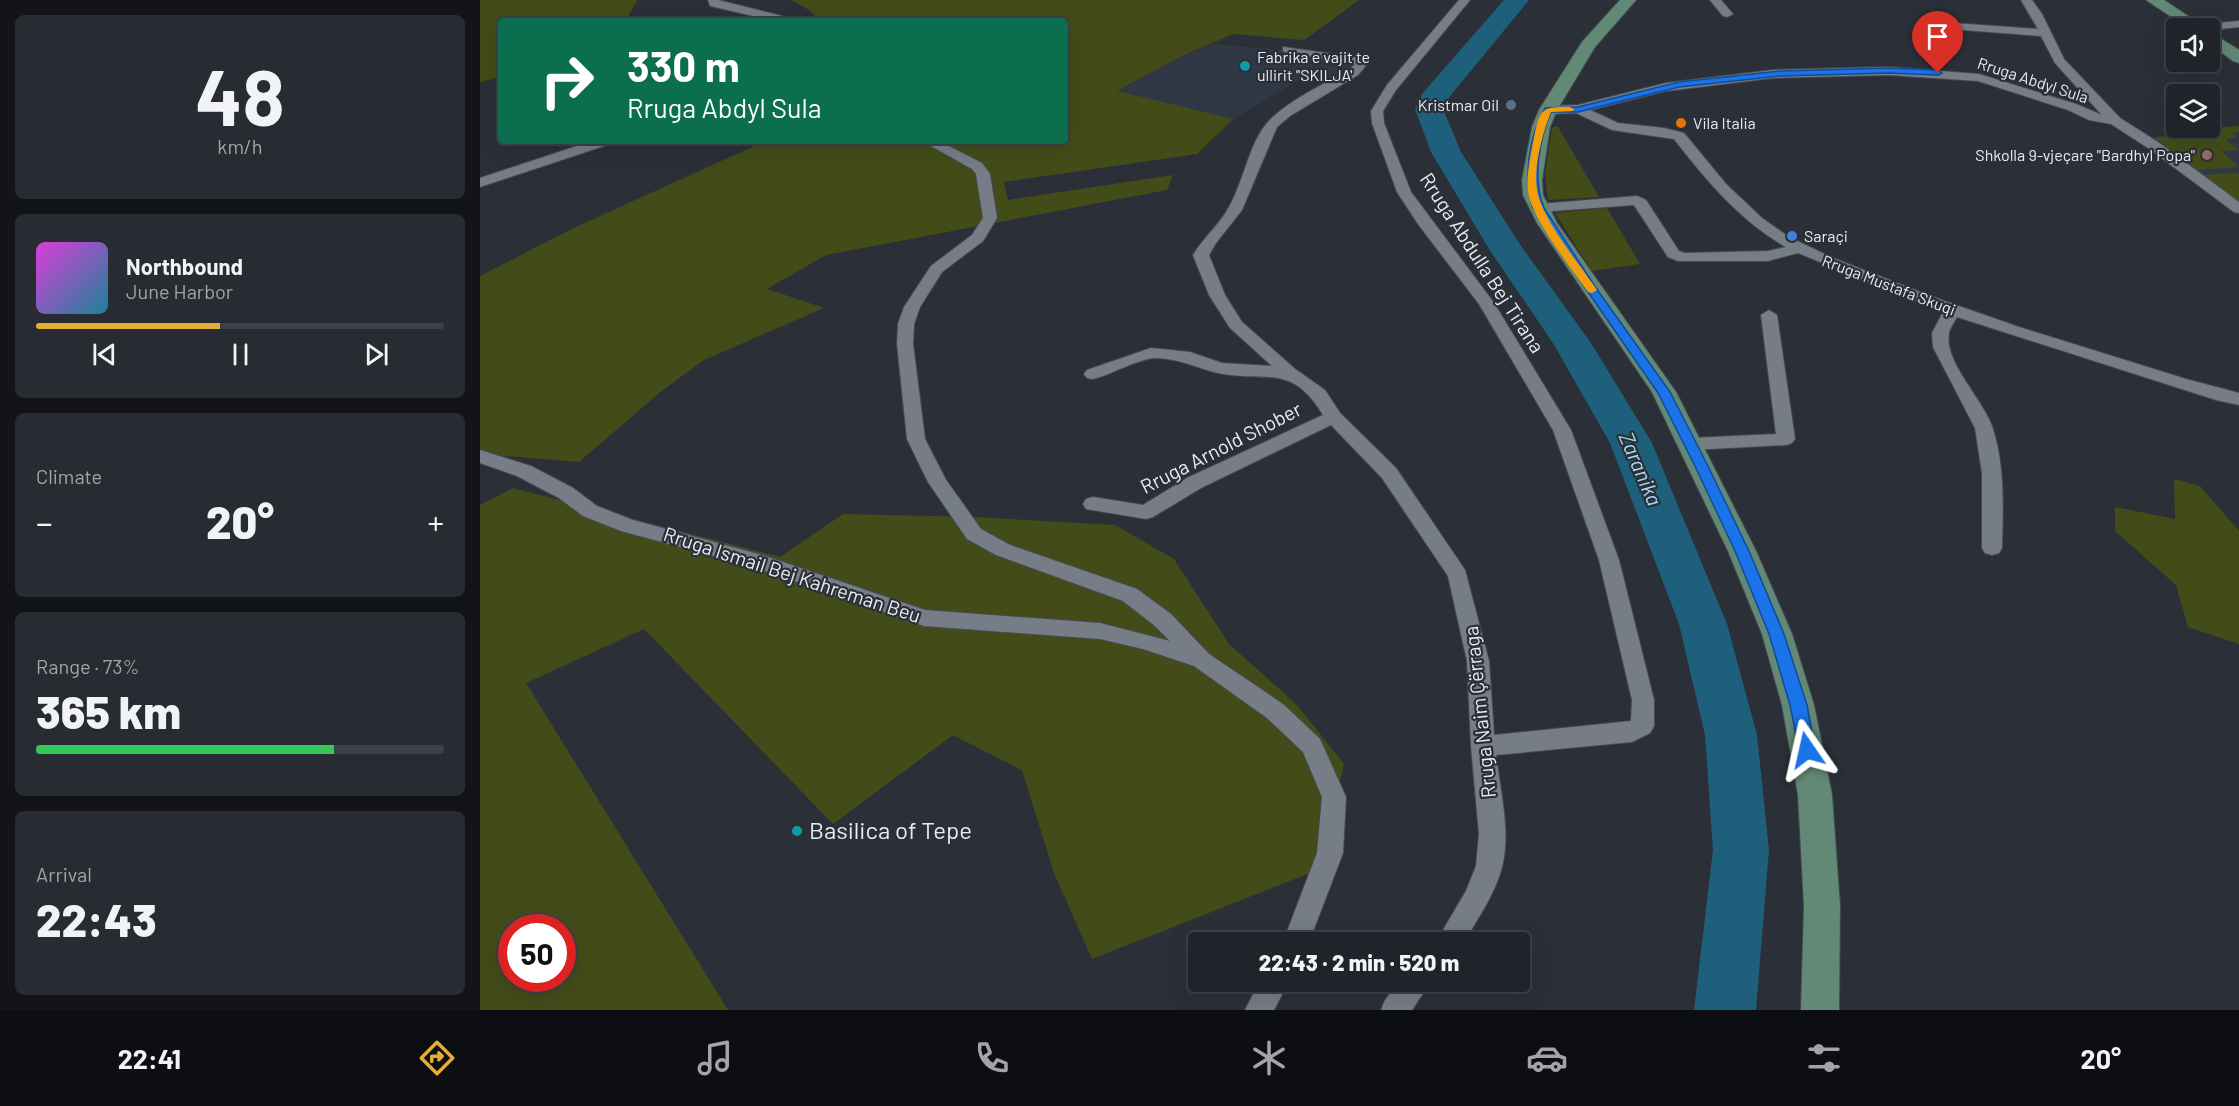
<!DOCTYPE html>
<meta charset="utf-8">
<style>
:root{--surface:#20242a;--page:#282c32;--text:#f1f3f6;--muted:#a2a4a8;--line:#3d4147;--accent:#e2af34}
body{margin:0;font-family:Barlow,sans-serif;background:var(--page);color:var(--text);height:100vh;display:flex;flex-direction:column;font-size:22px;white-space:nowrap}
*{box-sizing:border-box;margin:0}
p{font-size:20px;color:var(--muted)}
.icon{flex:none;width:33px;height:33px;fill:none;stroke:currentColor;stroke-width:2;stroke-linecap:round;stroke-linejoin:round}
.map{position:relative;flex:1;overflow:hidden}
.side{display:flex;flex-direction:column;gap:15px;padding:15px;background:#121417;width:480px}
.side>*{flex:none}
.top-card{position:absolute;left:18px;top:18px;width:570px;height:126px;border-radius:6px;box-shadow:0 6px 24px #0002,0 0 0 2px var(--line);background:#0b6e4f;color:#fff;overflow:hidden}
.controls{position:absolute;left:1686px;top:18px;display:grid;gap:12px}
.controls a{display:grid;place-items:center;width:54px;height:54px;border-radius:6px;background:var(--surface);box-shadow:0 6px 24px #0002,0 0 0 2px var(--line);font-size:30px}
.speed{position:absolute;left:18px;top:914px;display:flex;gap:12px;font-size:30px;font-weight:700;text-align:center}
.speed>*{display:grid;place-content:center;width:78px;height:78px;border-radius:50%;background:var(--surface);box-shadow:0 6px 24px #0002,0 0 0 2px var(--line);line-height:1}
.speed .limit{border:9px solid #d22;background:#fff;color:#111}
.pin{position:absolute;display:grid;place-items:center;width:51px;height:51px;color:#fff;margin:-62px -26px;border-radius:50% 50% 50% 0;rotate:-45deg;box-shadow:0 0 6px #0007}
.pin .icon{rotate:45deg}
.me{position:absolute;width:66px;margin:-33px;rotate:349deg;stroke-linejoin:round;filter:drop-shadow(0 0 4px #0008)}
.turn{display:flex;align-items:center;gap:21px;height:126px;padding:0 30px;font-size:27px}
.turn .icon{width:78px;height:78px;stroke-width:2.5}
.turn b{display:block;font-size:42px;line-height:51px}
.big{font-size:45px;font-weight:800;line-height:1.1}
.side .card{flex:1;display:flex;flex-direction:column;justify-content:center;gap:9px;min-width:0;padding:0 21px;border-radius:9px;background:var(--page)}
.side .dial{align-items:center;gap:0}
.dial b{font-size:78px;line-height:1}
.song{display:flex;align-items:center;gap:18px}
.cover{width:72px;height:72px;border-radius:9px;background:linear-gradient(135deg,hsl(300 70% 55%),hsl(190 70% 35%))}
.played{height:6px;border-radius:3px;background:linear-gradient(90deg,var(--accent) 45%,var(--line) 45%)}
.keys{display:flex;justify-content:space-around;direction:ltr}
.heat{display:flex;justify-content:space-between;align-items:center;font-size:33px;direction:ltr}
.charge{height:9px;border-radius:4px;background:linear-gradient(90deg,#34c759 73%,var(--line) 0)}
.trip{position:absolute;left:708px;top:932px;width:342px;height:60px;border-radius:6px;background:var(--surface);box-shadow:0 6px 24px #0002,0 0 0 2px var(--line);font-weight:800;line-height:60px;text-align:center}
.dock{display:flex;height:96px;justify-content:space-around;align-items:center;background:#0d0e11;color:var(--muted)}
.dock .icon{width:42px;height:42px}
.dock .on{color:var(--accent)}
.dock b{font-size:27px;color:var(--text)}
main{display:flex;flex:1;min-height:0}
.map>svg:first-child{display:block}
.built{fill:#303846}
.green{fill:#434c19;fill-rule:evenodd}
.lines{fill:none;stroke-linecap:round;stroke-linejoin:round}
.river{fill:#1e607b;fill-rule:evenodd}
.street-casing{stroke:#464b51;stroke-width:2}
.secondary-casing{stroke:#464b51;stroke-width:2}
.street{fill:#777d87;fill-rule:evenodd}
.secondary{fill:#628876;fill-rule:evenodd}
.route{fill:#1a73e8;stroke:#114b97;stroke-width:1.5}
.slow{fill:#f59e0b}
.culture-dot{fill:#0f9aa8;stroke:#2b3038;stroke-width:2}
.service-dot{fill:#5c6f8a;stroke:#2b3038;stroke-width:2}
.food-dot{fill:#e8710a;stroke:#2b3038;stroke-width:2}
.education-dot{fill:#8d6e63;stroke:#2b3038;stroke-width:2}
.shop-dot{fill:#3f7fe0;stroke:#2b3038;stroke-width:2}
.labels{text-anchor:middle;stroke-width:4.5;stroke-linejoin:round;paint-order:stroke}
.far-poi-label{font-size:16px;fill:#e8ecf1;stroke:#2b3038;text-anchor:start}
.far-street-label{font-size:16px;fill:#e8ecf1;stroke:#2b3038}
.street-label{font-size:20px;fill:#e8ecf1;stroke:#2b3038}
.water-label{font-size:21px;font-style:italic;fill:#a9ddf6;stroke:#2b3038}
.near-poi-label{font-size:24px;fill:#e8ecf1;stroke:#2b3038;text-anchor:start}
</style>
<main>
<section class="side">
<div class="card dial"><b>48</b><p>km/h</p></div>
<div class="card">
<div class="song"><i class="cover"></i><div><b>Northbound</b><p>June Harbor</p></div></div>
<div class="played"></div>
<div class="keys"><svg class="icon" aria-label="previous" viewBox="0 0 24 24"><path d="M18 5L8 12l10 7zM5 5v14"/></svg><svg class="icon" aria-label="pause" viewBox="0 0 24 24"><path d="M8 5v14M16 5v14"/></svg><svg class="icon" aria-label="next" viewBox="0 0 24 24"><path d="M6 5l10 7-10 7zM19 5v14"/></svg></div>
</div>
<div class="card"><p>Climate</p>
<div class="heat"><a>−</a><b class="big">20°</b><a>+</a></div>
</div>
<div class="card"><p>Range · 73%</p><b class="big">365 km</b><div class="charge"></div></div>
<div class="card"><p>Arrival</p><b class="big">22:43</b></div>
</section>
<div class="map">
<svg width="1759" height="1010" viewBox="0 0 1759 1010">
<rect width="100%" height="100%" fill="#2b3038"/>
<g class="built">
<polygon points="734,44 802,50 876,65 848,86 822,78 753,119 636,92 700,57"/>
<polygon points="1759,126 1759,203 1672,137 1738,134 1731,128"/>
</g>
<g class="green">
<polygon points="0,0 157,0 146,21 21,21 21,77 0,82"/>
<polygon points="311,0 879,0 824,40 753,34 700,57 637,91 753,119 717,154 524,182 528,200 693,175 687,190 346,255 287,289 344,308 224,360 179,393 99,462 0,454 0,276 96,227 285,141 585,141 585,21 341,21 329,10"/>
<polygon points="1077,126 1078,127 1119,197 1068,200 1065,174 1072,128"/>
<polygon points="1759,126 1759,132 1751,133 1757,138 1745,139 1759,150 1741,151 1759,167 1717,170 1674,137 1739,134 1732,128"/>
<polygon points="1759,173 1759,202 1724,175"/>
<polygon points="1127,208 1160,264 1112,271 1075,213"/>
<polygon points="1694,479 1720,486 1759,531 1759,644 1708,627 1696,585 1635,531 1635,507 1695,519"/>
<path d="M33,488L300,557L363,514L494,517L635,525L694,559L749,644L817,705L864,764L840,869L612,959L574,873L542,770L473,735L353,824L164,629L46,683L248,1010H0V505ZM32,927H82V978H32Z"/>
</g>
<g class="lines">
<polygon class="river" points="1024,0 1049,0 970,96 963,109 981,152 1041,246 1111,343 1172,443 1247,624 1277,735 1289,850 1276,1010 1214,1010 1233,850 1225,735 1199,624 1130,443 1073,343 1009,249 951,152 935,109 942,94"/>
<defs>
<g id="street">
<polygon points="228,0 238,0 302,16 307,21 295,21 230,6"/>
<path d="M979,0H990L916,90L903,111L904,123L931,192L1014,303L1091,430L1139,560L1174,700V726L1170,733L1152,742L1016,755C1020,790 1031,832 1022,867C1015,894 998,918 984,942H956L986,891L996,866L999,834L991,746L987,661L968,576L902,478L851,425L721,488L673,517L666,519L606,509L603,504L606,499L613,497L663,505L707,478L843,415C811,362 786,383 738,373C716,368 699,358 675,358C657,359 631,375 613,379L607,378L604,374L607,370L671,348L710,352L742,363L792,366L750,328L729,295L713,255C724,237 740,224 749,207C764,181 769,143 788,122C807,101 845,84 870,69L875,64L807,53L803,51V47L883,58L887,64L878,75L810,116L797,127L762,210L736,243L729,255L745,295L762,322L815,369L845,390L860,413L916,468L985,570L1009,661L1014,735L1151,721L1152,700L1119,560L1073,430L999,304L938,224L917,192L892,123L891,111L907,85Z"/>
<polygon points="1230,0 1241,0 1253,14 1247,17 1243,16"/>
<path d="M1541,0H1552L1562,14L1584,59L1640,118L1678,142L1759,202V213L1754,212L1668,148L1631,124L1609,120L1588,110L1498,81L1409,75L1293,78L1186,91L1110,110L1138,123L1184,128L1204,133L1246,184L1282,218L1309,237L1353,258L1456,298L1539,327L1706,379L1759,393V405L1736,400L1477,317C1474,322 1470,328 1469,333C1463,362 1505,401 1513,429C1525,467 1523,509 1522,548L1519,553L1512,555L1505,553L1502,548V473L1495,428L1453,347L1452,333L1463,312L1318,253L1288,261H1198L1188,257L1154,205L1059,212L1052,208L1059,204L1157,196L1166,200L1199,251L1205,253L1288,251L1306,247C1260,221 1226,180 1194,139L1132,130L1096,113L1068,114L1062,110L1068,106L1098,105L1186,83L1293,70L1409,67L1499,74L1596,104L1622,115L1575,63L1561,36L1445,27L1439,24L1445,21L1558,29Z"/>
<polygon points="1759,21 1759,27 1730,30 1710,28 1716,25"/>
<polygon points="112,141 132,141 130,144 0,187 0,178"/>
<polygon points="442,141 459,141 502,163 510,174 517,218 503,241 462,272 440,307 434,324 433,344 445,439 466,480 501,529 530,545 657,589 691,614 729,654 803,704 840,739 866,797 863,853 829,942 803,942 837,853 842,797 823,752 787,718 714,666 663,649 620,639 444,626 271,566 141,531 103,516 79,498 37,476 0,463 0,450 51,466 93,488 117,506 153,520 282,555 445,610 620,623 690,641 675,626 643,601 516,555 487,539 448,482 427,439 417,344 418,324 424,307 451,266 492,235 503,218 496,174 492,169"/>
<polygon points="1289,310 1297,315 1315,439 1312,443 1306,445 1211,450 1204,448 1202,444 1204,440 1211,438 1296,434 1281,315"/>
<polygon points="780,981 809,981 794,1010 765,1010"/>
<polygon points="920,981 951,981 932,1010 901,1010 905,1000"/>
</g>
<g id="secondary">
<polygon points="1140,0 1156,0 1115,47 1077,110 1070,127 1062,180 1063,195 1077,223 1196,392 1276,551 1312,634 1334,705 1352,795 1360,906 1359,1010 1321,1010 1324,906 1318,795 1302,705 1282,634 1248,551 1172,392 1057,223 1043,195 1042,180 1052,127 1059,110 1102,42"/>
<polygon points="1666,0 1684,0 1726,28 1708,28"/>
<polygon points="1730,32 1759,50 1759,63 1753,61 1730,44"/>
</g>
</defs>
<use href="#street" class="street-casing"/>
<use href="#secondary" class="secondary-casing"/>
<use href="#street" class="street"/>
<use href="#secondary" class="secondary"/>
</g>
<path class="route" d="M1408,68L1458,70L1462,73L1458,75L1408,73L1301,76L1199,87L1098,112H1071C1059,141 1052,179 1064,208L1116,288L1190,392L1227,464L1269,551L1304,634L1327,705L1335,750L1333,755L1327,757L1321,755L1319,750L1310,705L1289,634L1255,551L1214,464L1178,393L1106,289L1053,208C1043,178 1049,136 1065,108L1098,107L1199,82L1301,71Z"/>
<path class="slow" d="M1090,107L1094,109L1093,111L1071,112C1062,135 1052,170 1058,195C1066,224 1100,265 1117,290L1112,293L1108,292C1092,269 1052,219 1048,192C1046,173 1051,155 1054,137C1060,108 1062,107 1090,107Z"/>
<g class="culture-dot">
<circle cx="765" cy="66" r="6"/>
<circle cx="317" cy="831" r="6"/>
</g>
<circle class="service-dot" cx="1031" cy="105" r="6"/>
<circle class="food-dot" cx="1201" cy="123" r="6"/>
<circle class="education-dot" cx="1727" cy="155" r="6"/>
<circle class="shop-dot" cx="1312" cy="236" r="6"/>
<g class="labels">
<g class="far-poi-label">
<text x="777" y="63">Fabrika e vajit te<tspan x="777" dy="18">ullirit ''SKILJA'</tspan></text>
<text x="1019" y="111" text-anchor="end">Kristmar Oil</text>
<text x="1213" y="129">Vila Italia</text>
<text x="1715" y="161" text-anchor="end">Shkolla 9-vjeçare "Bardhyl Popa"</text>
<text x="1324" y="242">Saraçi</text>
</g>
<g class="far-street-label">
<text transform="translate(1553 80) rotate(18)" y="6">Rruga Abdyl Sula</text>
<text transform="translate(1409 285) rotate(21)" y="6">Rruga Mustafa Skuqi</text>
</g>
<g class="street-label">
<text transform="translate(1002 263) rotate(57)" y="7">Rruga Abdulla Bej Tirana</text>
<text transform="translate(741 448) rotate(-27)" y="7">Rruga Arnold Shober</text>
<text transform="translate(312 575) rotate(18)" y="7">Rruga Ismail Bej Kahreman Beu</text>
<text transform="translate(1000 712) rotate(-96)" y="7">Rruga Naim Çërraga</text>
</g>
<g class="water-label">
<text transform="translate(1160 469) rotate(67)" y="7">Zaranika</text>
</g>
<g class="near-poi-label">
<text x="329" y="839">Basilica of Tepe</text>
</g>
</g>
</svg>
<div class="controls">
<a><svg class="icon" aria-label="sound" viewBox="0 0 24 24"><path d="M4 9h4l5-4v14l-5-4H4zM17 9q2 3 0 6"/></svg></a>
<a><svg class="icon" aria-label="layers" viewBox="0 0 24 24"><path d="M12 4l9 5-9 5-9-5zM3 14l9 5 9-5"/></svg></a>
</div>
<div class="speed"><div class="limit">50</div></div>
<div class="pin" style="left:1458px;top:73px;background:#d93025"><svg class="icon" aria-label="arrive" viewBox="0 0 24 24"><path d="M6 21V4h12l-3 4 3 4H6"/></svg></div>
<svg class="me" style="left:1327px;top:750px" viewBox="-20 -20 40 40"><path d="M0-17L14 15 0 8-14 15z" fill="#1a73e8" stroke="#fff" stroke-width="4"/></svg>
<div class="trip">22:43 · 2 min · 520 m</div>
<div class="top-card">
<div class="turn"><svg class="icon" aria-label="right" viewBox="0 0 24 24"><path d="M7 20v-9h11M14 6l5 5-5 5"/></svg><div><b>330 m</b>Rruga Abdyl Sula</div></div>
</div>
</div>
</main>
<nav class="dock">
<b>22:41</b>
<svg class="icon on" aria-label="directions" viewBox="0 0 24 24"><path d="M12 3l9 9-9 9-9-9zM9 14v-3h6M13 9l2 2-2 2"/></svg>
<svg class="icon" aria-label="music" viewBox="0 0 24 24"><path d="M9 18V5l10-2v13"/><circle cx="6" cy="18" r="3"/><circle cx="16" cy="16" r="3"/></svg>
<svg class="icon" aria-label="phone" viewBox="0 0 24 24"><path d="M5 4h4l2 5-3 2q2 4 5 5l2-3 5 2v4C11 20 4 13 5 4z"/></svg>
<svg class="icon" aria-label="climate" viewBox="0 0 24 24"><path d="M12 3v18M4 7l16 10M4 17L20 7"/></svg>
<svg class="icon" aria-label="car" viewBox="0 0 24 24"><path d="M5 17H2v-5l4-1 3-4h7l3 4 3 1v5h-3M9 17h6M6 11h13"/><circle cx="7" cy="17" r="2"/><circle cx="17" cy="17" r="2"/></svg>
<svg class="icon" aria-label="filters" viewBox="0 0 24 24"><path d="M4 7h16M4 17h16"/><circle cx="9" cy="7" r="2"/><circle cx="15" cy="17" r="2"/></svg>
<b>20°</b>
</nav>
